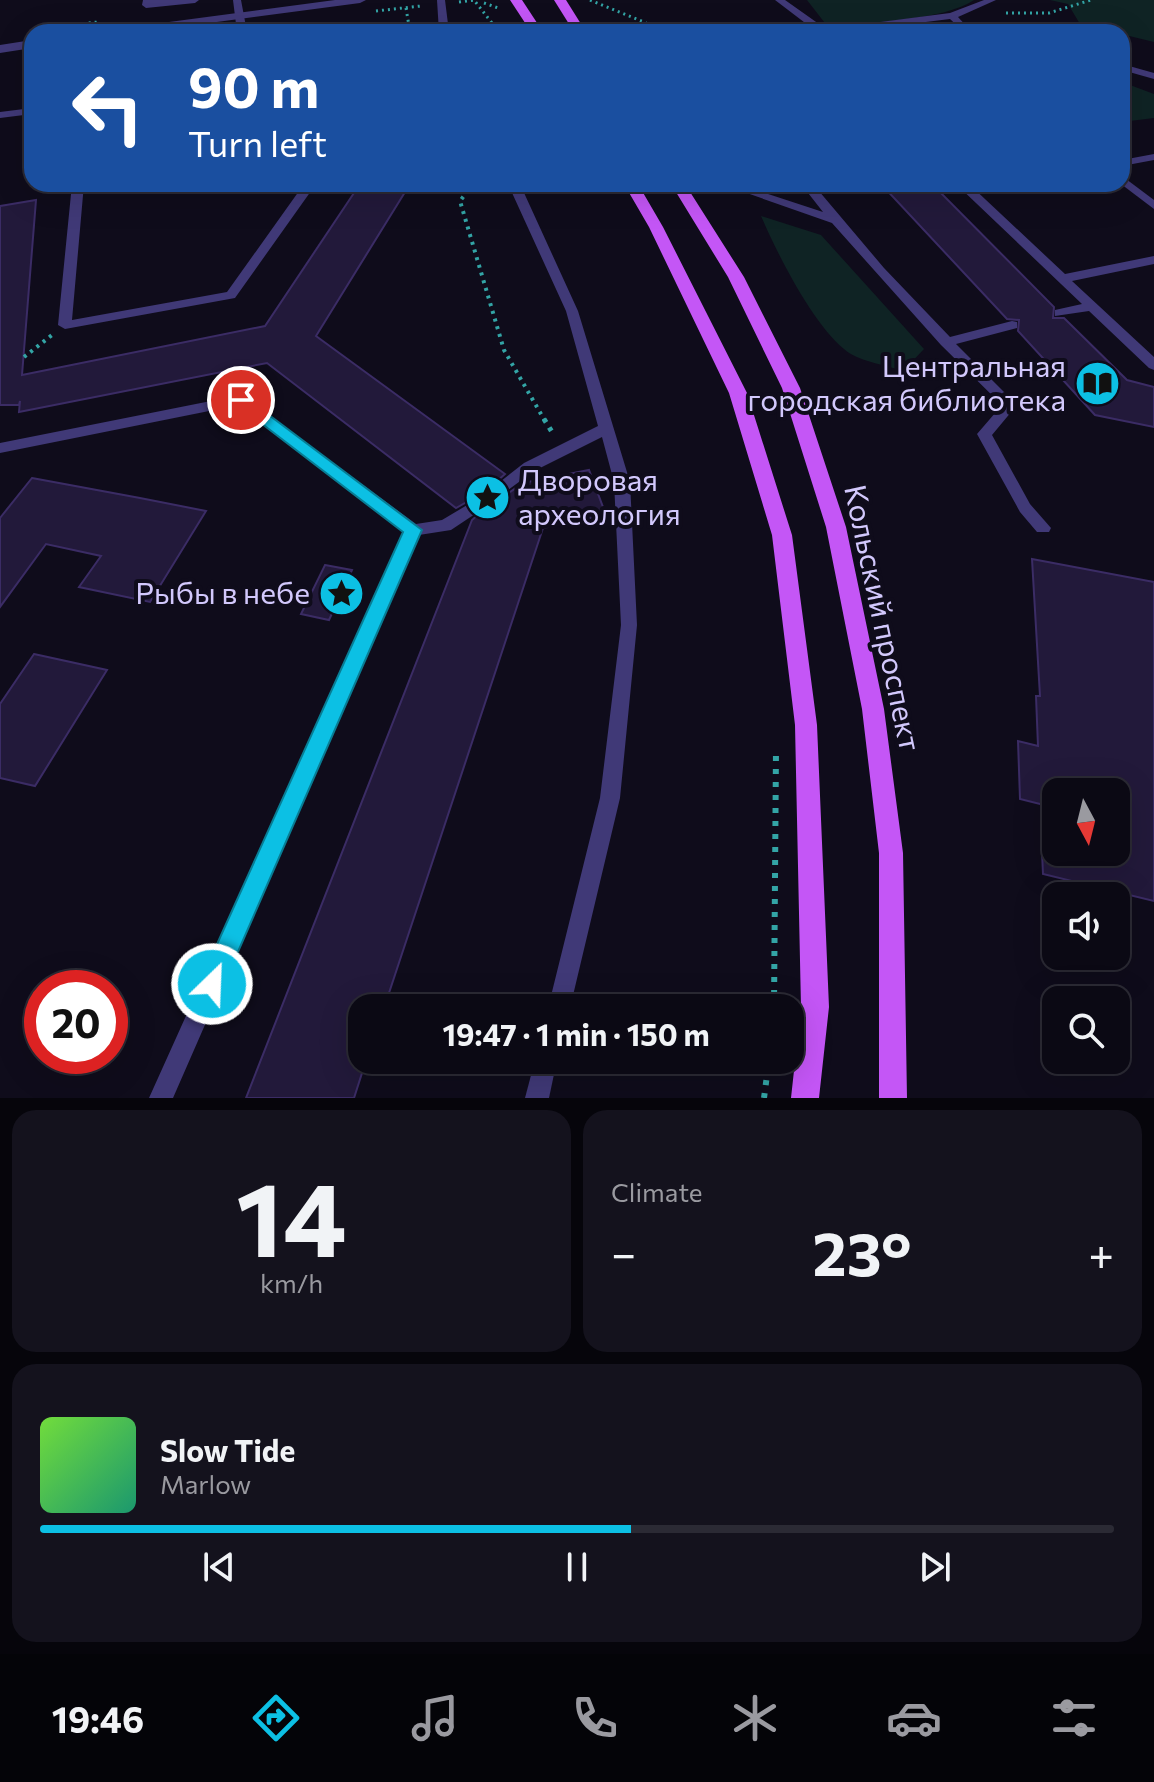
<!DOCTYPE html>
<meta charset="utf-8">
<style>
:root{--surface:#0b0914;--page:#14121d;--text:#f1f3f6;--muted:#9a9aa0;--line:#2b2a34;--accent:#0cc0e4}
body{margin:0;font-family:Commissioner,sans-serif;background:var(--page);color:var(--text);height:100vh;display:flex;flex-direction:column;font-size:30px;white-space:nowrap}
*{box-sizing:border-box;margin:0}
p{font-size:26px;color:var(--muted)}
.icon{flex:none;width:44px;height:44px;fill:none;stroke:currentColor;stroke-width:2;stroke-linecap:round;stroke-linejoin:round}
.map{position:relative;height:1098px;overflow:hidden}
.sheet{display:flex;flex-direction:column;gap:12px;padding:12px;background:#06050b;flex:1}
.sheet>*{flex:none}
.guide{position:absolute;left:24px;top:24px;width:1106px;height:168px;border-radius:24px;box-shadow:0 8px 32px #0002,0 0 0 2px var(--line);background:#1a4fa0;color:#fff;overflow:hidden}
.needle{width:52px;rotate:173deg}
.tools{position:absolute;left:1042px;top:778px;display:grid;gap:16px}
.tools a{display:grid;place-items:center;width:88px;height:88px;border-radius:16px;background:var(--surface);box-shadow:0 8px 32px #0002,0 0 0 2px var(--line);font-size:40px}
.speed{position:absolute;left:24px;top:970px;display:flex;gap:16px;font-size:40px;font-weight:700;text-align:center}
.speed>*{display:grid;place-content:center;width:104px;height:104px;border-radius:50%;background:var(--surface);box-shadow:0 8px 32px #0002,0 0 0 2px var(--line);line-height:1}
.speed .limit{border:12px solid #d22;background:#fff;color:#111}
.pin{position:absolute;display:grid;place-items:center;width:68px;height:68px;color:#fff;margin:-34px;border:4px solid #fff;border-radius:50%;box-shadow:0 2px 8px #0007}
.me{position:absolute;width:88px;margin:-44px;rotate:24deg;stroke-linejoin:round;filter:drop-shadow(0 0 6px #0008)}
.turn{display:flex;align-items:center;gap:28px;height:168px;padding:0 32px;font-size:36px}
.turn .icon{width:104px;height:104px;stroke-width:2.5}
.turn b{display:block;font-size:56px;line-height:68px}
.big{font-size:60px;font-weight:700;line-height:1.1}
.sheet .widget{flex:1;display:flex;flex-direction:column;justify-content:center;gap:12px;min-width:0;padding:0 28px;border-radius:24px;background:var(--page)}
.sheet .dial{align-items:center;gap:0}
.dial b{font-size:104px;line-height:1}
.song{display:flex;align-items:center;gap:24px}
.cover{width:96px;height:96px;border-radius:12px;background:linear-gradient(135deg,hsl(100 70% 55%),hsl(160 70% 35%))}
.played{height:8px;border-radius:4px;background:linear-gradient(90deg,var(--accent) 55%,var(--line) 55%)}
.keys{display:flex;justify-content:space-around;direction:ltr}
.heat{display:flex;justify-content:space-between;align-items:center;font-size:44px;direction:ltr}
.sheet .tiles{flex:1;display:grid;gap:12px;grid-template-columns:1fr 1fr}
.widget:last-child{grid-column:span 2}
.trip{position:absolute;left:348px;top:994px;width:456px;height:80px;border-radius:24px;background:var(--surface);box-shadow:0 8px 32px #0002,0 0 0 2px var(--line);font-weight:700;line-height:80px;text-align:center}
.tab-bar{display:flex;height:128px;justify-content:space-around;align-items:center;background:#040408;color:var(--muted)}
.tab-bar .icon{width:56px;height:56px}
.tab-bar .active{color:var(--accent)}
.tab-bar b{font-size:36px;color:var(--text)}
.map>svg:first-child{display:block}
.green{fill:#0f2324}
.building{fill:#22193a;stroke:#3b2c65;stroke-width:2}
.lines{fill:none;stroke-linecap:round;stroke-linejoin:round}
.path-far3{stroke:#33a5a6;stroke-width:3;stroke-dasharray:2 4;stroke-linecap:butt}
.path-far2{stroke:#33a5a6;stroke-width:4;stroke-dasharray:3 5;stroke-linecap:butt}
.path-far1{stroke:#33a5a6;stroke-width:5;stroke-dasharray:4 6;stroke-linecap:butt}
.path{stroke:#33a5a6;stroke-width:6;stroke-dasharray:5 8;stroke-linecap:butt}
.lane{fill:#403977;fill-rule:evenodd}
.street{fill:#403977;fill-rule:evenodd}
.primary{fill:#c456f6;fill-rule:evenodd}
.route{fill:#0cc0e4;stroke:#087d94;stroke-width:2}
.labels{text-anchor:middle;stroke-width:8;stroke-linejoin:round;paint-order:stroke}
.poi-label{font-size:30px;fill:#d2c8fc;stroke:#0f0c1b;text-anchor:end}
.street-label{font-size:30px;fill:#d2c8fc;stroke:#0f0c1b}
</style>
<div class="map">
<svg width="1154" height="1098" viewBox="0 0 1154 1098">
<rect width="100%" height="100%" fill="#0f0c1b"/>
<g class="green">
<path d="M807,0H974C943,21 867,22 828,27Z"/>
<polygon points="1050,0 1154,0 1154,42 1080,24 1068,4"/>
<polygon points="1122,82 1154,94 1154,118 1122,122"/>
<path d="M761,216L821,235L924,349L903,371C886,365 857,361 844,349C812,323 777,253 761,216Z"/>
</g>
<g class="building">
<polygon points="360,184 410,184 316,336 505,474 488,489 497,497 506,495 523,483 589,470 606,515 543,528 384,1008 362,1008 362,1073 354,1098 246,1098 472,520 490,504 479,495 456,508 267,363 19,412 20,401 19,405 0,405 0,206 36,200 22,375 265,326"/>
<polygon points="881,184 932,184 1054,307 1053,318 1064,318 1127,380 1154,387 1154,427 1095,415 1018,331 1019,320 1007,319"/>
<polygon points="32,478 140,498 206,511 150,602 79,587 101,556 46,544 0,607 0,518"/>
<polygon points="1032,559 1154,582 1154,901 1043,874 1042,852 1116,852 1116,792 1056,792 1056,808 1020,799 1018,741 1038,746 1036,696 1040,696"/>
<polygon points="325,565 352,570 329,620 301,614"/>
<polygon points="34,654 107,670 35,786 0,778 0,704"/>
</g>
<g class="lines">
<g class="path-far3">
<polyline points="590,0 668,32"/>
<polyline points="459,2 474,0 499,32"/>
<polyline points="484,3 498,8"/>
<polyline points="406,8 410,32"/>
<polyline points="376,11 421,6"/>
<polyline points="1006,13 1049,13 1091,0"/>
<polyline points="41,28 98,22"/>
</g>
<g class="path-far2">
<polyline points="473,184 460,201 504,350 545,421"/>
<polyline points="24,357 52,335"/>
</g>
<polyline class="path-far1" points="544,419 552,432"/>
<g class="path">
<polyline points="774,1008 776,749"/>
<polyline points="764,1098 769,1060"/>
</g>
<g class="lane">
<polygon points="143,0 199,0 195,3 146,8 142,5"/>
<polygon points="233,0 241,0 247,32 237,32"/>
<polygon points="437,0 445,0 449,32 439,32"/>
<polygon points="775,0 785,0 826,29 950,13 984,0 996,0 958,17 969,29 964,32 950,19 845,32 817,32"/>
<polygon points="1122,64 1154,73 1154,79 1122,70"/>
<polygon points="32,108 32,114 0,118 0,112"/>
<polygon points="1154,154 1154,160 1122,166 1122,160"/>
<polygon points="1122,176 1154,200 1154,209 1121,184"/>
<polygon points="72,184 84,184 72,320 227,292 304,184 316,184 235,298 65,329 58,325"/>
<polygon points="508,184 520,184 578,311 630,482 637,625 620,798 570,1008 548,1008 600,798 621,625 614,482 602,437 534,471 504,493 499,495 491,489 524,463 598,426 566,311"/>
<polygon points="721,184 738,184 823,212 801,184 813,184 884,268 950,337 1012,321 1017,322 1017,328 956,344 1017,405 992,435 1030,504 1051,528 1049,532 1037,532 1020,512 977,434 1002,405 941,345 832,223"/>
<polygon points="956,184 969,184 1065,274 1154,256 1154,264 1072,281 1154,357 1154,370 1149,368 1089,311 1055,316 1055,310 1082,304"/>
<polygon points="241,395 416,524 442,520 479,498 487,504 484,508 451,530 419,535 173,1098 149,1098 404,532 239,405 0,453 0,443"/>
<polygon points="535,1060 557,1060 549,1098 525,1098"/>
</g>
<g class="street">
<polygon points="335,0 366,0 360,3 142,32 110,32 116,29"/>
<polygon points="32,40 32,48 0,53 0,45"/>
</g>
<g class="primary">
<polygon points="510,0 522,0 543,32 531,32"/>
<polygon points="554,0 566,0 586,32 574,32"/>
<polygon points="624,184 638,184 663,227 747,393 792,535 817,725 829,1007 819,1098 791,1098 801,1007 795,725 772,535 729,393 649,227"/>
<polygon points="671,184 685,184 744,277 800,388 846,527 884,709 903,853 907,1098 879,1098 879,853 862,709 826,527 782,388 728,277"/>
</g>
</g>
<polygon class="route" points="241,394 422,530 220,993 212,997 203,993 199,984 403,532 236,404 236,396"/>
<defs>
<symbol id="library-disc" viewBox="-11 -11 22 22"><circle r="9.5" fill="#0cc0e4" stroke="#0f0c1b"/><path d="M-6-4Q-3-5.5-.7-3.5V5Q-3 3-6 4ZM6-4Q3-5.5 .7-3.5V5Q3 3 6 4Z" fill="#111"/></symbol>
<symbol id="sight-disc" viewBox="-11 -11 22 22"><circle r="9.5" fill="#0cc0e4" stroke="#0f0c1b"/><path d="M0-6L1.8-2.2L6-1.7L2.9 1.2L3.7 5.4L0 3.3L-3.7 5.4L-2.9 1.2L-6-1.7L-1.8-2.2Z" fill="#111"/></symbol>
</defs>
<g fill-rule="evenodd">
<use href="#library-disc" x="1072" y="358" width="51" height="51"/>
<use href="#sight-disc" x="462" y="472" width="51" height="51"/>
<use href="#sight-disc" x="316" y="568" width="51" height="51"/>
</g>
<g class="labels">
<g class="poi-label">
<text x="1066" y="377">Центральная<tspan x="1066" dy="34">городская библиотека</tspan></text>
<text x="518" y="491" text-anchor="start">Дворовая<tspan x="518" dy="34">археология</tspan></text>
<text x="310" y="604">Рыбы в небе</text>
</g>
<g class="street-label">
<text transform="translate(882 618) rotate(78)" y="10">Кольский проспект</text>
</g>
</g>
</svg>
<div class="tools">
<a><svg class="needle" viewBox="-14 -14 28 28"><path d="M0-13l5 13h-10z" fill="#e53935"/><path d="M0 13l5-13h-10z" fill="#9a9aa0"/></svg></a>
<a><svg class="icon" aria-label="sound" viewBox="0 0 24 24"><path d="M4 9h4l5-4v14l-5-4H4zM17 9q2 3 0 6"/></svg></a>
<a><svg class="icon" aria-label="search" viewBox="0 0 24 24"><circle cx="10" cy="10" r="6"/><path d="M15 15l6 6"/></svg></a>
</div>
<div class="speed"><div class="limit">20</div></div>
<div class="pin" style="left:241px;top:400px;background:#d93025"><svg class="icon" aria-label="arrive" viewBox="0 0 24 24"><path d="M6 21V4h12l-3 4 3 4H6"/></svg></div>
<svg class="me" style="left:212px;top:984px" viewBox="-20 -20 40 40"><circle r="17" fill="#0cc0e4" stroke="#fff" stroke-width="3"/><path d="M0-11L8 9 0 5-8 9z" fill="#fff"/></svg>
<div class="trip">19:47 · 1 min · 150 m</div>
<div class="guide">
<div class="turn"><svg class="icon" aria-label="left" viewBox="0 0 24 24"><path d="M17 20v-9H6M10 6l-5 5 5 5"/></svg><div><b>90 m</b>Turn left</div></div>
</div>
</div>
<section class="sheet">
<div class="tiles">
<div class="widget dial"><b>14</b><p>km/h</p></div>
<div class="widget"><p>Climate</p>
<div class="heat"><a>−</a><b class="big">23°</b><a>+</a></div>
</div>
<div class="widget">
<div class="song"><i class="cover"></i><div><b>Slow Tide</b><p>Marlow</p></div></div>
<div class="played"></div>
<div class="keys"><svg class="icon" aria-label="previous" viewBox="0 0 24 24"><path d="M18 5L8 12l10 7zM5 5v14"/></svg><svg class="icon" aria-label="pause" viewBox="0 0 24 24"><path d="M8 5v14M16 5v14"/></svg><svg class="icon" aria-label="next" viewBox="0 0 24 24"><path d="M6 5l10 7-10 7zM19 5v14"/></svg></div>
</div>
</div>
</section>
<nav class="tab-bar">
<b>19:46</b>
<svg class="icon active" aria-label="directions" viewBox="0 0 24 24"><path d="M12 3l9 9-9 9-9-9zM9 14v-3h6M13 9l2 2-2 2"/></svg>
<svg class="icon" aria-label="music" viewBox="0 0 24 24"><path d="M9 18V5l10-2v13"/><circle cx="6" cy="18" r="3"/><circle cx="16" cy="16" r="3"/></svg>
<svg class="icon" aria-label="phone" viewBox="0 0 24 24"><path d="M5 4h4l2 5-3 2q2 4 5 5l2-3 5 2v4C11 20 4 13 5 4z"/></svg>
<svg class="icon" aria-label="climate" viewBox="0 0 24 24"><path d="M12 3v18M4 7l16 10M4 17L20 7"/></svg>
<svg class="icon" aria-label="car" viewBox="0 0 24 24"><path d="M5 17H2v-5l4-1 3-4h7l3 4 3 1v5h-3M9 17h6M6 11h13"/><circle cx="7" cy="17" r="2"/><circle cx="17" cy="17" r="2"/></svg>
<svg class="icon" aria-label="filters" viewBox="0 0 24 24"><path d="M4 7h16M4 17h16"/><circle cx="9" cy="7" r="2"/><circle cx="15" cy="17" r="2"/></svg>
</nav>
